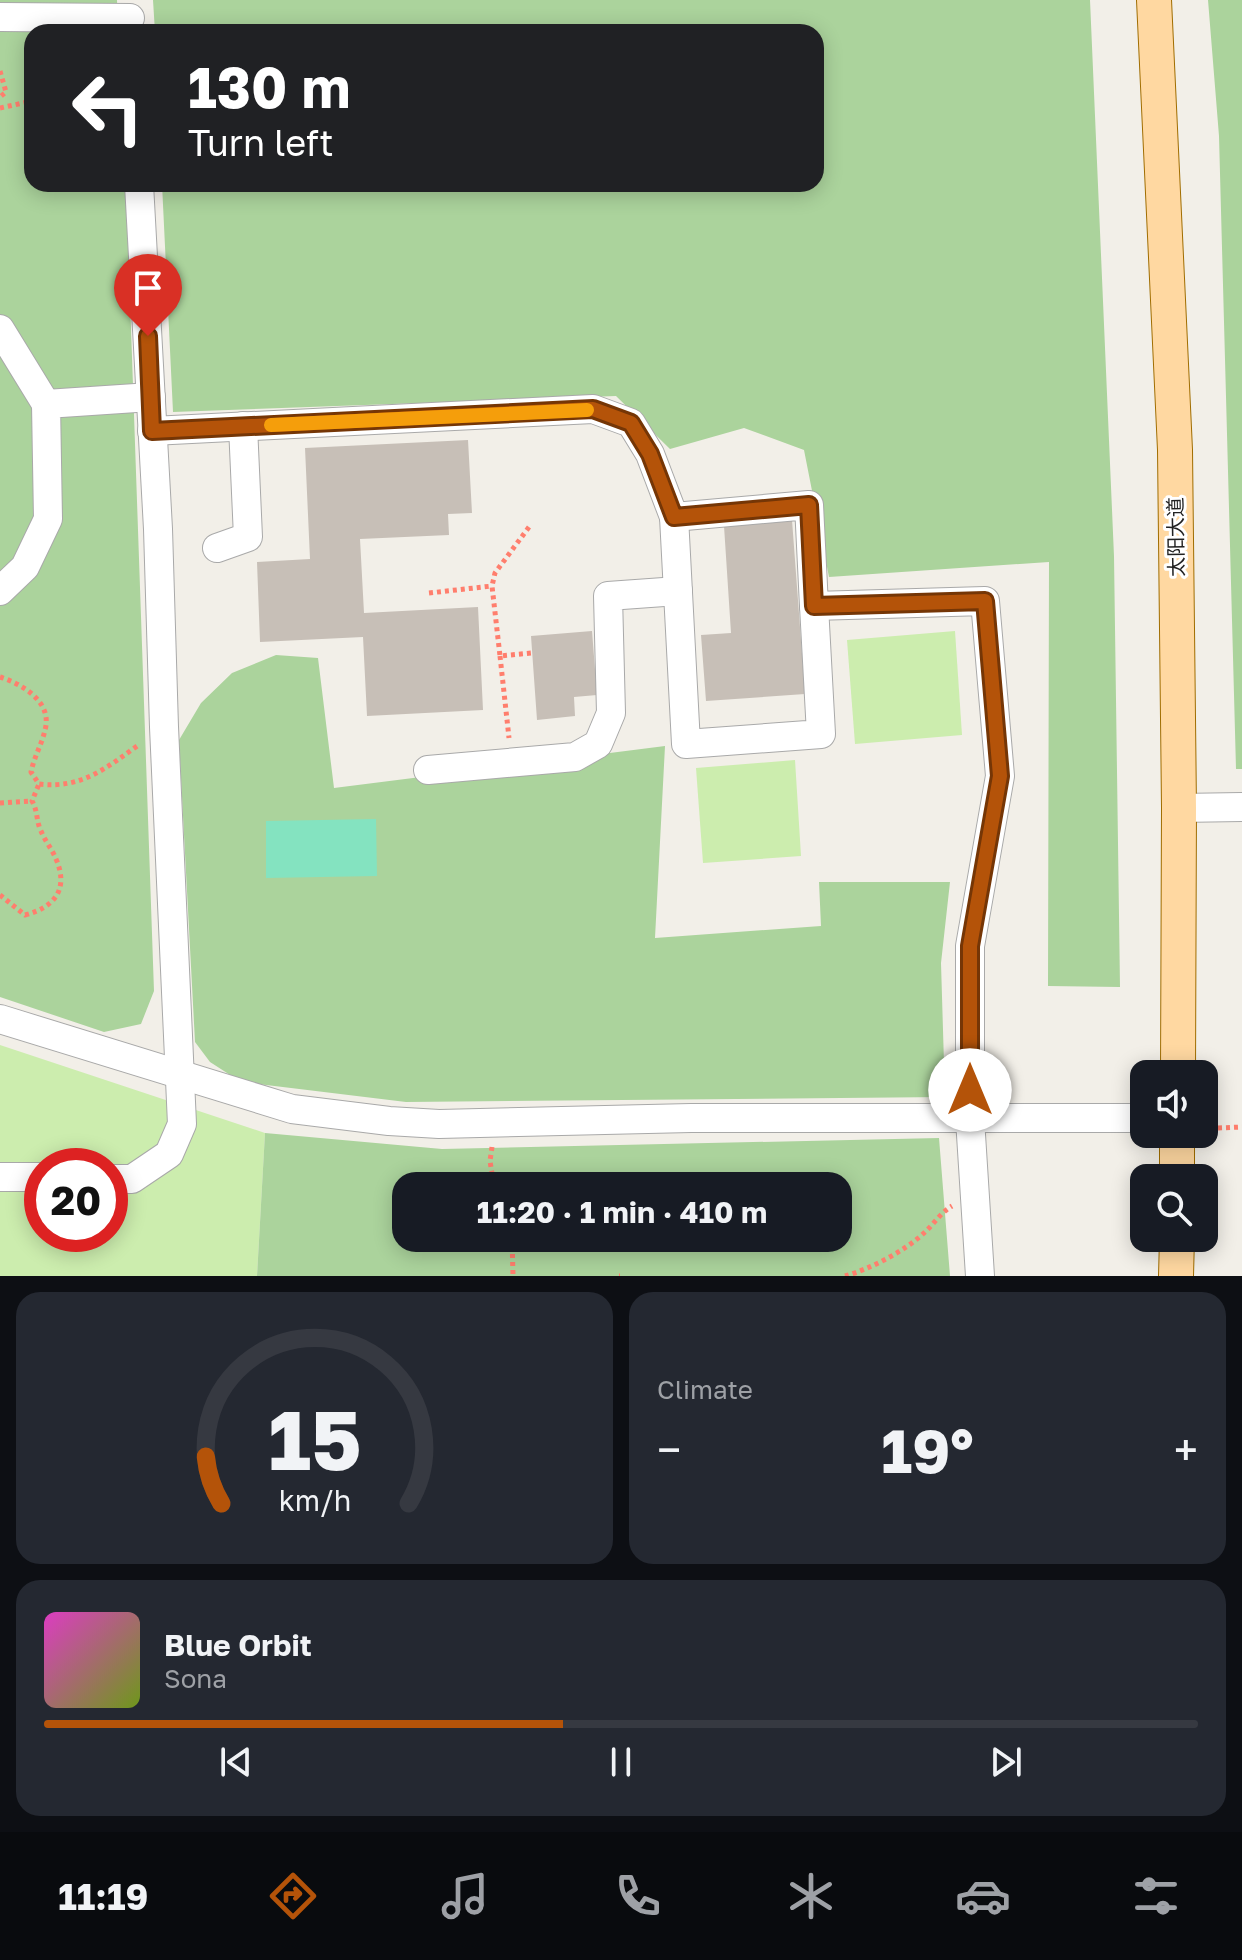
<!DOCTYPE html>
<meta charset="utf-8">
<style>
:root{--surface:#171b24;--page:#242831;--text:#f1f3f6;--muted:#9ea1a6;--line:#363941;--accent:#b45309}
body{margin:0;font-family:"Golos Text","Noto Sans SC",sans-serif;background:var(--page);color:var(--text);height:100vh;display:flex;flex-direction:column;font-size:30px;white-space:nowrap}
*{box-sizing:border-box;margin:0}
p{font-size:26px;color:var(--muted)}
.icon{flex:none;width:44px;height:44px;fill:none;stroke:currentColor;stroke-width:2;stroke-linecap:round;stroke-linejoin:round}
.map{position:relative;height:1276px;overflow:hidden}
.side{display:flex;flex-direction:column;gap:16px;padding:16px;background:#0d0f14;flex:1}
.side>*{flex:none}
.banner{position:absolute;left:24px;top:24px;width:800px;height:168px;border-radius:24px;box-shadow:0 4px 20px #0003;background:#202124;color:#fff;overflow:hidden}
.buttons{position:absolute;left:1130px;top:1060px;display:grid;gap:16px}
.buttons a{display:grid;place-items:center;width:88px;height:88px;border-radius:16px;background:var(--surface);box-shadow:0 4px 20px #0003;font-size:40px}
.speed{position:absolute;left:24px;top:1148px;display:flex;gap:16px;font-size:40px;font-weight:700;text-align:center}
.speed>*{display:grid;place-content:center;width:104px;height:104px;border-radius:50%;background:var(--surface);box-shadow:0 4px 20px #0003;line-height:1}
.speed .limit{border:12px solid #d22;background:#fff;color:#111}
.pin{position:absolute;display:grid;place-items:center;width:68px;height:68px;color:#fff;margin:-82px -34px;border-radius:50% 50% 50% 0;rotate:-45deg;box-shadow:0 0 8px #0007}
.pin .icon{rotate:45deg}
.me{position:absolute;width:88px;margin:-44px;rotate:0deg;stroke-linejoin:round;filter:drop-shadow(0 0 6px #0008)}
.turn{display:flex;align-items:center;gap:28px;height:168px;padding:0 32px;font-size:36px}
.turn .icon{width:104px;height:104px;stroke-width:2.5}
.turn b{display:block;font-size:56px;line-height:68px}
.big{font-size:60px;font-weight:700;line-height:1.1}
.side .widget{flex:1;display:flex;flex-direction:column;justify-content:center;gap:12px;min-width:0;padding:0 28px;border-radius:24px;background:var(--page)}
.side .dial{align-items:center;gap:0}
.dial svg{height:208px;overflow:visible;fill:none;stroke:var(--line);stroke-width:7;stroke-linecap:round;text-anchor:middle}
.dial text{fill:var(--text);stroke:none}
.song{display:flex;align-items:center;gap:24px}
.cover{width:96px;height:96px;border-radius:12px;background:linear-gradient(135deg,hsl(310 70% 55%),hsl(80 70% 35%))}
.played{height:8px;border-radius:4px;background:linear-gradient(90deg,var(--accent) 45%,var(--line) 45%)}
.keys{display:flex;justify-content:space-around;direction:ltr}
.heat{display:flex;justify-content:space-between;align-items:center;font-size:44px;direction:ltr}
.side .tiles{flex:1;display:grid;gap:16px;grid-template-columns:1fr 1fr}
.widget:last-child{grid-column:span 2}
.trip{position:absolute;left:392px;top:1172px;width:460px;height:80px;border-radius:24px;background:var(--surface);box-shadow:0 4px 20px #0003;font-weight:700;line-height:80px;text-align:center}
.tabs{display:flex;height:128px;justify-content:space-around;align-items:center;background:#090b0e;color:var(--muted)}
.tabs .icon{width:56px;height:56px}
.tabs .active{color:var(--accent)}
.tabs b{font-size:36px;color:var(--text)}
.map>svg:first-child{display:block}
.grass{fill:#ccedae;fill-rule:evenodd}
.forest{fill:#abd39c;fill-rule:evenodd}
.pitch{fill:#84e3c0}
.building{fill:#c7bfb7}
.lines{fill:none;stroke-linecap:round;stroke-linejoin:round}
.minor-casing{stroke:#a9a9a9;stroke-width:30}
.major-casing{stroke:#a06d00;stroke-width:36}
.path{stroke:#ff7e6d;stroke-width:5;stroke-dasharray:4 4;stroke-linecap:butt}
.minor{stroke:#fff;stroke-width:28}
.major{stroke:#ffd8a1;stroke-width:34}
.route-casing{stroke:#753606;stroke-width:20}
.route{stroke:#b45309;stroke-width:14}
.slow{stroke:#f59e0b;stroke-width:14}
.labels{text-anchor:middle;stroke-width:6;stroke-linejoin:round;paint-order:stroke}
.street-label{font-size:20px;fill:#222;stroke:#fff}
</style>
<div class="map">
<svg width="1242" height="1276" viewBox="0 0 1242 1276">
<rect width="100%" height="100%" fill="#f2efe8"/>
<g class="grass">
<polygon points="955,631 962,735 855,744 847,640"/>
<polygon points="795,760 801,856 703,863 696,768"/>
<path d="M0,1045L265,1133L257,1276H0ZM42,1166H110V1234H42Z"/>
</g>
<g class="forest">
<polygon points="0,0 117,0 118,32 32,32 32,184 126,184 154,991 141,1024 104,1032 0,997"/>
<polygon points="153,0 1090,0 1114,556 1120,987 1048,986 1049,562 829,577 804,450 744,428 670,449 616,396 173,412 162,184 816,184 816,32 155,32"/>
<polygon points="1208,0 1242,0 1242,769 1236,769 1219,136"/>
<polygon points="276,655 318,658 334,788 665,746 655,938 821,926 819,882 950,882 941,963 945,1097 406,1102 241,1082 210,1062 195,1042 179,740 201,703 232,673"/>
<path d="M265,1133L442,1149L939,1138L950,1276H257ZM838,1186V1238H406V1186Z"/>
</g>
<polygon class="pitch" points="376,819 377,876 266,878 266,821"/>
<g class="building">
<polygon points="468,440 472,513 448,514 449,535 360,539 364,613 478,607 483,710 367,716 363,637 260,642 257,562 310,559 305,448"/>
<polygon points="792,520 805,694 706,701 701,635 731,633 724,526"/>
<polygon points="592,631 597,695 574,697 575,716 537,720 531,636"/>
</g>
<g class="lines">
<defs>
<g id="minor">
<polyline points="0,17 130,18"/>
<polyline points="0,329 46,404"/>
<polyline points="152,431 593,409 631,423 650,454 674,517 809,505 814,606 985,601 1000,776 970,946 970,1119 980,1276"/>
<polyline points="674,517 686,744 821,734 814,606"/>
<polyline points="217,548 248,537 243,426"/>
<polyline points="0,591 25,567 48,519 46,404 151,397"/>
<polyline points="428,770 575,757 598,744 611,713 608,596 678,591"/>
<polyline points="1179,808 1242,807"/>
<polyline points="0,1019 292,1109 389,1121 439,1124 691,1118 1144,1118"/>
<polyline points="0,1177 42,1177"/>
<polyline points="110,1179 132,1179 169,1154 182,1124 164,727 158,529 139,184"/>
</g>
<g id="major">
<polyline points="1154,0 1175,450 1179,808 1178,1074"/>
<polyline points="1177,1178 1177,1134"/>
<polyline points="1176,1276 1177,1238"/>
</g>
</defs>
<use href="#minor" class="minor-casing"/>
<use href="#major" class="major-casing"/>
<g class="path">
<polyline points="0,71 6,92 0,97"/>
<polyline points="0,108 32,101"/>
<polyline points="529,527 495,573 492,586 500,656 532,653"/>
<polyline points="429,593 492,586"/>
<polyline points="500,656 509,738"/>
<path d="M0,677C22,684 53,702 45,730C42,744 34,757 31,772L39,784C83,789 107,767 140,744"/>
<polyline points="0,803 32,801"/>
<path d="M0,895L25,915C55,907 69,889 56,859C52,849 45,841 41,831C36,821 38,811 32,801L39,784"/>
<polyline points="1218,1128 1242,1127"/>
<polyline points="492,1147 490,1161 494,1186"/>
<polyline points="512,1238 513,1276"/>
<polyline points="619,1276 620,1276"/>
<path d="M845,1276C870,1269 905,1251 924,1233C934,1224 940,1213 952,1206"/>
</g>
<use href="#minor" class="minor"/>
<use href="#major" class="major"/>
</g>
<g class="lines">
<defs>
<polyline id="route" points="148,336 152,431 593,409 631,423 650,454 674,517 809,505 814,606 985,601 1000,776 970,946 970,1090"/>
</defs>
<use href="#route" class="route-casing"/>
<use href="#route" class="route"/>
<polyline class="slow" points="271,425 587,410"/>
</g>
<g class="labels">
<g class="street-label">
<text transform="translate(1176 537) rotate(-91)" y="7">太阳大道</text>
</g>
</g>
</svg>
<div class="buttons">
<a><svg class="icon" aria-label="sound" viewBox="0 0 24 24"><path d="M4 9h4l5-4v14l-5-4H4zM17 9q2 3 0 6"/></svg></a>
<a><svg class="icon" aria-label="search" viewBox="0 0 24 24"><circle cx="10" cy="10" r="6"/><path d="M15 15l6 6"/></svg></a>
</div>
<div class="speed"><div class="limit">20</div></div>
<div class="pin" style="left:148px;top:336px;background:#d93025"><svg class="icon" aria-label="arrive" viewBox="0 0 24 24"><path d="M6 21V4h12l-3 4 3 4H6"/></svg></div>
<svg class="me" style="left:970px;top:1090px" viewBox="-20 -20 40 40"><circle r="19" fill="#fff"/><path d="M0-13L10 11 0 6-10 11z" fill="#b45309"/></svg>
<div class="trip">11:20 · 1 min · 410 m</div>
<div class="banner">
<div class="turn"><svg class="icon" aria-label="left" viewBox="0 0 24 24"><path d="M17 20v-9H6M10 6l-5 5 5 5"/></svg><div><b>130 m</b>Turn left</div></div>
</div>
</div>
<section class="side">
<div class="tiles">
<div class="widget dial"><svg viewBox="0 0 100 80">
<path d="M14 69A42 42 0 1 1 86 69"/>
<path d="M14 69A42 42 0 0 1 8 51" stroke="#b45309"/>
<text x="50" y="56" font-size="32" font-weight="700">15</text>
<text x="50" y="72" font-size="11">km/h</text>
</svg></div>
<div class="widget"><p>Climate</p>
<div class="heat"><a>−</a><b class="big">19°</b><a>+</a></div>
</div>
<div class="widget">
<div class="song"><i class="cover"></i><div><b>Blue Orbit</b><p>Sona</p></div></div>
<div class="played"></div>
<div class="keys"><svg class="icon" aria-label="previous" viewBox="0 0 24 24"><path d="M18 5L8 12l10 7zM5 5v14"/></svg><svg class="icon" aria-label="pause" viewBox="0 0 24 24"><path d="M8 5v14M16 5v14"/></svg><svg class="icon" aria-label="next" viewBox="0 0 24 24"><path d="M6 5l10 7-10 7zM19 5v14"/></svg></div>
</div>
</div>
</section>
<nav class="tabs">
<b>11:19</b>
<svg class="icon active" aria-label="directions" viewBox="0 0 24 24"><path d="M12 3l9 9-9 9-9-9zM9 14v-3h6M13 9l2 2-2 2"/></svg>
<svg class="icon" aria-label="music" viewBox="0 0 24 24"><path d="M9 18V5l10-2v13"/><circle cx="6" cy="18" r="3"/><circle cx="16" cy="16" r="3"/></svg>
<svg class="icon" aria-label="phone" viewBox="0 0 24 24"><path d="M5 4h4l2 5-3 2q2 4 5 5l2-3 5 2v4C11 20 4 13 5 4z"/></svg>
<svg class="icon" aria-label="climate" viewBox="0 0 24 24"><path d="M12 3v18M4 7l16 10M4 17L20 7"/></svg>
<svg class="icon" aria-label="car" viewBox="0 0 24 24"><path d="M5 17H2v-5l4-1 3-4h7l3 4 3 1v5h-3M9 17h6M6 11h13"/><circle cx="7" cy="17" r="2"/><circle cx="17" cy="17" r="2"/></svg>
<svg class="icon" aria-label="filters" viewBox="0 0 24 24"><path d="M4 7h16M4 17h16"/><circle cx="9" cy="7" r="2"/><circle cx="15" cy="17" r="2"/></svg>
</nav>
